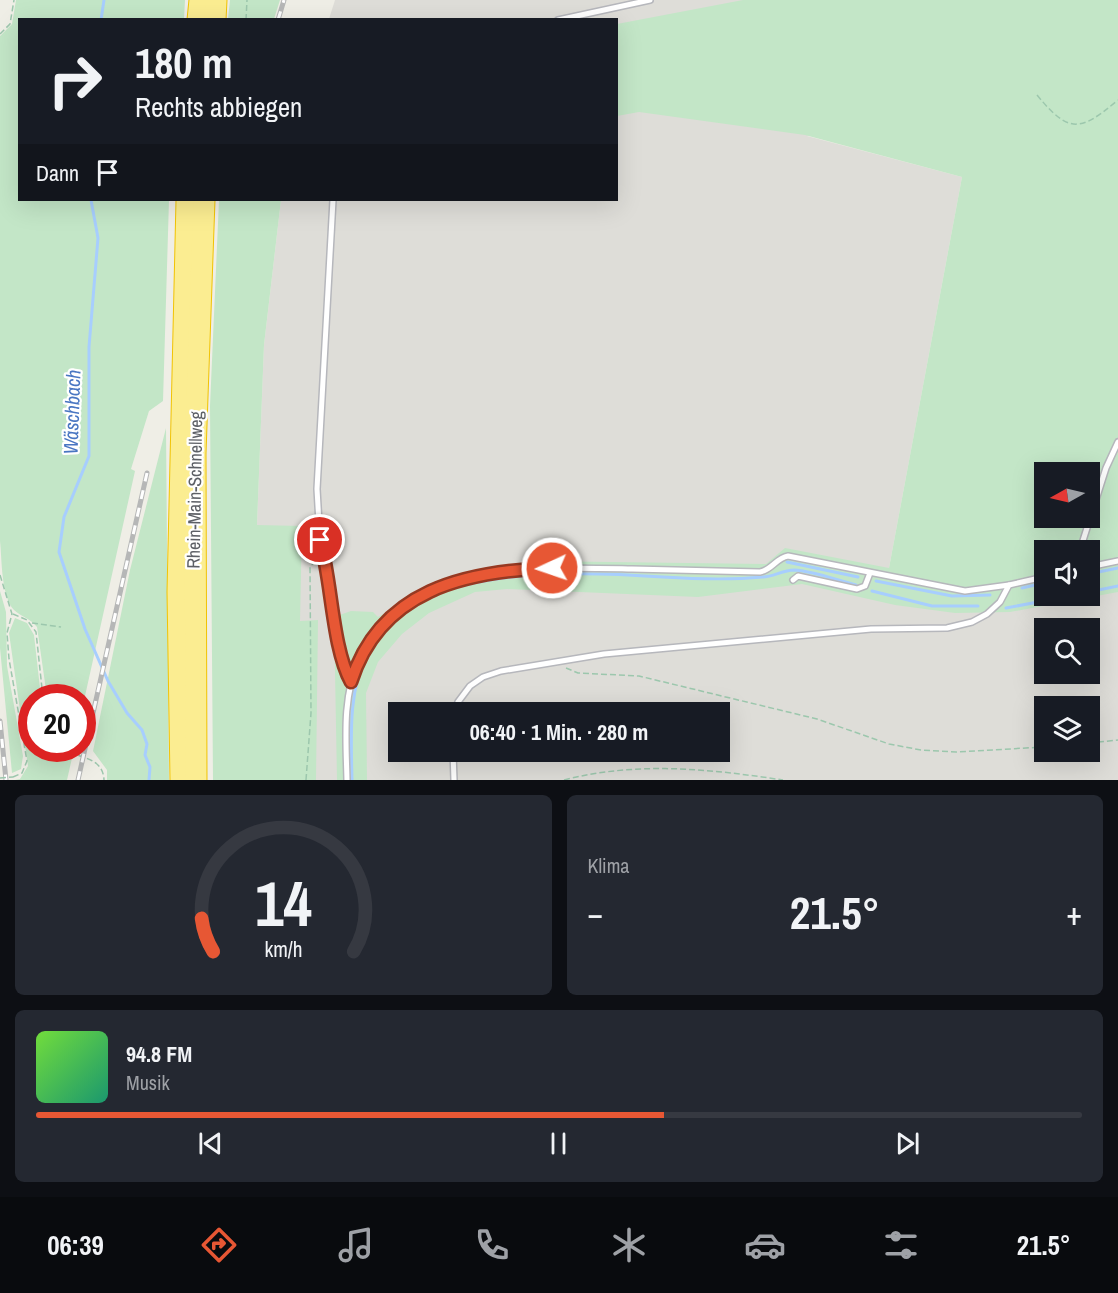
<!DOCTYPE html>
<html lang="de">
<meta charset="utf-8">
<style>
:root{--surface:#171b24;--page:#242831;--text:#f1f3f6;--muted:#9ea1a6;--line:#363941;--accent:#e75734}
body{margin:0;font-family:"Archivo Narrow",sans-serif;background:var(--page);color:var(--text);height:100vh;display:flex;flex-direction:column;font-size:22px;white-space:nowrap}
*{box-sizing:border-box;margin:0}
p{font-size:20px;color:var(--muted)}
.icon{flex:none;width:33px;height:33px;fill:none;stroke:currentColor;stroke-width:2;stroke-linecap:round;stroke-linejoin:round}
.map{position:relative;height:780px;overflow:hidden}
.sheet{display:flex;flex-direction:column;gap:15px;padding:15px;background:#0d0f14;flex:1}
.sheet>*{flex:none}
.banner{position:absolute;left:18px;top:18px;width:600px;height:183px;border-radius:0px;box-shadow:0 6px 24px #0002;background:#171b24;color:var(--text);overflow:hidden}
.needle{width:39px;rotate:262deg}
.fabs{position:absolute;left:1034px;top:462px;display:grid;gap:12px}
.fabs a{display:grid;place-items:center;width:66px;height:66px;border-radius:0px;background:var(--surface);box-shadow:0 6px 24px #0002;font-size:30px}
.speed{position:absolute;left:18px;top:684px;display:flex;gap:12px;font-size:30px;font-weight:700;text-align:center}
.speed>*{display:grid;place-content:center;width:78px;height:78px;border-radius:50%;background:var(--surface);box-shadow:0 6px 24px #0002;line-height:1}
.speed .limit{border:9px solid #d22;background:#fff;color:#111}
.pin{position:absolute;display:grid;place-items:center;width:51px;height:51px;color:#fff;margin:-26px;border:3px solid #fff;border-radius:50%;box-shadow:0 2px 6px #0007}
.me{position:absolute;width:66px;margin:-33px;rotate:267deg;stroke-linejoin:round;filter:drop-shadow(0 0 4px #0008)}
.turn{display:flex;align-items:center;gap:21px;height:126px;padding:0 18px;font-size:27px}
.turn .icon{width:78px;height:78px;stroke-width:2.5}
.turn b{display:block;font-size:42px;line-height:51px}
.then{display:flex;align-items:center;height:57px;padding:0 18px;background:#0003;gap:12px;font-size:22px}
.big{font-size:45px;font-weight:800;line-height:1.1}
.sheet .tile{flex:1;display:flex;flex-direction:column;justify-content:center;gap:9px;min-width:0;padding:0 21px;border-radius:9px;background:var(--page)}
.sheet .dial{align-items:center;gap:0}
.dial svg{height:156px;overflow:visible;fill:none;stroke:var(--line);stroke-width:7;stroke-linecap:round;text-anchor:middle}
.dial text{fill:var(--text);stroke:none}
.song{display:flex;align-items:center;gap:18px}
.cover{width:72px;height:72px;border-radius:9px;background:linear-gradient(135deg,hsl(100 70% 55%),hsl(160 70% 35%))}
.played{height:6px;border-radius:3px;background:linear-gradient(90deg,var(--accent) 60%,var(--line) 60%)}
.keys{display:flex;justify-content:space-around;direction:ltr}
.heat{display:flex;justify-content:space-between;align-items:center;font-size:33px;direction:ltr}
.sheet .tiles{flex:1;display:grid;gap:15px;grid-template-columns:1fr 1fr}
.tile:last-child{grid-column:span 2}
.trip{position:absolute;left:388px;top:702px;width:342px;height:60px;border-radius:0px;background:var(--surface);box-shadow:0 6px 24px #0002;font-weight:800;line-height:60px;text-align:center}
.dock{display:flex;height:96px;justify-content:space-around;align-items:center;background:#090b0e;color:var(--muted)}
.dock .icon{width:42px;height:42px}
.dock .current{color:var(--accent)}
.dock b{font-size:27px;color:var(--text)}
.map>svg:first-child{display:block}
.industrial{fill:#deddd8;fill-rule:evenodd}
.green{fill:#c3e6c7;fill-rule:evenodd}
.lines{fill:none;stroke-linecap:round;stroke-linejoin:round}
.stream{stroke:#a7cefe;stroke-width:3}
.service-casing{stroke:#b6b7bc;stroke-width:8}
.motorway-casing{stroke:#f1c304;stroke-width:23}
.path{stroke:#9cc7ad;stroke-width:1.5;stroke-dasharray:6 3;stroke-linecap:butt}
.service{stroke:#fff;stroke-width:5}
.motorway{stroke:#fbed91;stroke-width:21}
.rail-casing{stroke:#b6b7b7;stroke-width:5}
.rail{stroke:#fff;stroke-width:3;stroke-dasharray:9;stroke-linecap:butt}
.path-bridge{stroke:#9cc7ad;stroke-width:1.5;stroke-dasharray:6 3;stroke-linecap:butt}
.route-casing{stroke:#963922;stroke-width:15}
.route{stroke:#e75734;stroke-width:10}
.labels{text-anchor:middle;stroke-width:4.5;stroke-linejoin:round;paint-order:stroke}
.street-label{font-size:18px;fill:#5d6066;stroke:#fff}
.water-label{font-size:20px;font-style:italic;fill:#4976c2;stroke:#fff}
</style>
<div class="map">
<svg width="1118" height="780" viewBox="0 0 1118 780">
<rect width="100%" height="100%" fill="#efeee6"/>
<path class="industrial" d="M335,0H1064L807,136L962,177L889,568L1044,596H1089L1118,553V780H262L257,525L264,345L281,200H616V20L329,19ZM1044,628H1089V674H1044ZM1044,706H1089V752H1044ZM399,712H720V752H399Z"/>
<g class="green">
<path d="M16,0H185L184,19L20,20V200H169L163,401L149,411L131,469L135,471L83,705L82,698L47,697L37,627C30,618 21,617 14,610C1,596 2,560 0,541V36L12,24Z"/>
<polygon points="230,0 280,0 274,19 228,19"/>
<path d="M743,0H1118V592L1010,612L955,613L895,605L802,584L698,597L507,589L475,592L429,613L402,634L378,662L366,693L367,780H337L334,617L351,611L373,612L378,617L423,590L471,571L534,561L766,564L785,548L889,568L962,177L805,135L639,112L617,116V24ZM1044,472H1089V518H1044ZM1044,550H1089V596H1044Z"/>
<polygon points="219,200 281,200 264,345 257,525 302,526 300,621 318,620 316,780 213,780 210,406"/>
<polygon points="166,428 169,780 107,780 107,770 93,751 130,570"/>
<polygon points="0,591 6,612 7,666 23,756 21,769 12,773 0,648"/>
<polygon points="15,618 27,623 34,635 41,697 32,698 32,748 57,749 72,758 67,780 15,780 20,779 28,766 9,633"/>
</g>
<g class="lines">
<g class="stream">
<polyline points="101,20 104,0"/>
<polyline points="91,200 98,238 89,347 89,456 64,517 59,552 85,629 108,681 127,713 142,730 147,744 145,755 150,767 149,780"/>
<polyline points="787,562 858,577"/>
<polyline points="1089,574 1118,568"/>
<polyline points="876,581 952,596 990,595"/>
<polyline points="1022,588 1044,583"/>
<polyline points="872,591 932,606 978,606"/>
<polyline points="1089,592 1118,586"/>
<polyline points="1006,608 1070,596"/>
<path d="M352,780C351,736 348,691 368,650C412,562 581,571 663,577C695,579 731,580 763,577C773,577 783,570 794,570C814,571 836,580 856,585"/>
</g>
<defs>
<g id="service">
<polyline points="558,20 650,0"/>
<polyline points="333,200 317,489 320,540 327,565 342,658 351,682"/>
<polyline points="1080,550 1106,468 1118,442"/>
<polyline points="1089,567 1118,561"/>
<polyline points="793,580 798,576 857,589 865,586 870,573"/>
<polyline points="455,712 458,702 470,686 483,677 501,671 604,654 871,629 947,628 972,622 987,614 1000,602 1009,585 1044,577"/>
<polyline points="453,752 454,780"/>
<path d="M347,780C346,739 342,698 359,659C404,560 542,567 632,569C675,570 717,571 760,572C772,570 776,558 788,556L965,591L1009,585"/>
</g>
<g id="motorway">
<polyline points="198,20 200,0"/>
<polyline points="215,20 216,0"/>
<polyline points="181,780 178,592 187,200"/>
<polyline points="196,780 195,453 204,200"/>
</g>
</defs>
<use href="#service" class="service-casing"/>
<use href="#motorway" class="motorway-casing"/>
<g class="path">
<polyline points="246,20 247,0"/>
<polyline points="0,34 10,24 14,0"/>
<path d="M1037,95C1069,134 1080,132 1118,100"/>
<polyline points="0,575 12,614 7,633 9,659 27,761 22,773 13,777"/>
<polyline points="13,614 27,620 36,632 43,698"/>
<polyline points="32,623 61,627"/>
<polyline points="566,668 578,673 639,676 817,719 889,744 921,750 956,752 1044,747"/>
<polyline points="1089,743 1118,740"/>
<path d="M62,748C78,759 103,756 104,780"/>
<polyline points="306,780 311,713 310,567 314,562 319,561"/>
<path d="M564,780C638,761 709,769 783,780"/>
</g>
<use href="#service" class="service"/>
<use href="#motorway" class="motorway"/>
<defs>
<g id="rail">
<polyline points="278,20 284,0"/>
<polyline points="0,721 6,780"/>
<polyline points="78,780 147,473"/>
</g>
</defs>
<use href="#rail" class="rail-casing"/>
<use href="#rail" class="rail"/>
<polyline class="path-bridge" points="0,778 13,777"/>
</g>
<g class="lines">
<defs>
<path id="route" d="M320,540C332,582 332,647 351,682C380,590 465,571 552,568"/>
</defs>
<use href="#route" class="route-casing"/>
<use href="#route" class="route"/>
</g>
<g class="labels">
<g class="street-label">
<text transform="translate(195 490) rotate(-89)" y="6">Rhein-Main-Schnellweg</text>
</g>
<g class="water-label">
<text transform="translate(72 412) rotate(-88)" y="7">Wäschbach</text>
</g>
</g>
</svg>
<div class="fabs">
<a><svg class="needle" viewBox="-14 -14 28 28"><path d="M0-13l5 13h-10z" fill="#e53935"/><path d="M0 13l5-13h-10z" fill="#9ea1a6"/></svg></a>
<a><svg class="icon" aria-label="sound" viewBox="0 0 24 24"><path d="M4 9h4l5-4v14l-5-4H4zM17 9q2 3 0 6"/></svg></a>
<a><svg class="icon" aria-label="search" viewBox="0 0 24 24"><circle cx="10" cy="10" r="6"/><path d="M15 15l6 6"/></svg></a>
<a><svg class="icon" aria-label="layers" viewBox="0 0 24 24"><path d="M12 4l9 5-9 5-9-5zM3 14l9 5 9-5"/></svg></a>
</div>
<div class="speed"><div class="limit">20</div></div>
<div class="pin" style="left:320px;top:540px;background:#d93025"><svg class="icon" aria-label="arrive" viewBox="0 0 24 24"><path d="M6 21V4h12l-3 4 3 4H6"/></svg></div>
<svg class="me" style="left:552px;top:568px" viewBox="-20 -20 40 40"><circle r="17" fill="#e75734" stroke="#fff" stroke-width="3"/><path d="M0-11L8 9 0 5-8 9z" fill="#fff"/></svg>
<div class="trip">06:40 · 1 Min. · 280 m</div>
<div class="banner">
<div class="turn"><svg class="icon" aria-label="right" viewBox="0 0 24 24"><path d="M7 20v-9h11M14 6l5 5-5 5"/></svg><div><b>180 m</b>Rechts abbiegen</div></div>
<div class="then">Dann<svg class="icon" aria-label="arrive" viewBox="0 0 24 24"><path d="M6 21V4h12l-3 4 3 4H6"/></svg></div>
</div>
</div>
<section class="sheet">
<div class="tiles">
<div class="tile dial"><svg viewBox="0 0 100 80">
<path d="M14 69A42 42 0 1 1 86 69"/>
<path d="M14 69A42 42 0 0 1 8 52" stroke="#e75734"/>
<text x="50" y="56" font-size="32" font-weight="700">14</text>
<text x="50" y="72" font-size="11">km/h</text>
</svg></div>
<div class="tile"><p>Klima</p>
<div class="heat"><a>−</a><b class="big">21.5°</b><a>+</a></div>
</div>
<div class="tile">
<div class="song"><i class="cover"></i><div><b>94.8 FM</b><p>Musik</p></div></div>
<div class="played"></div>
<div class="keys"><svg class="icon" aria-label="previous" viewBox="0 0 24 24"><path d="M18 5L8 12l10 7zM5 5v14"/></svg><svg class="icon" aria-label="pause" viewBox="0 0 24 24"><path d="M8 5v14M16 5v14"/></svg><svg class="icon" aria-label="next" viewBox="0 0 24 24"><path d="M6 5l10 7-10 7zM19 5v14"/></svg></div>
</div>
</div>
</section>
<nav class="dock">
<b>06:39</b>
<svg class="icon current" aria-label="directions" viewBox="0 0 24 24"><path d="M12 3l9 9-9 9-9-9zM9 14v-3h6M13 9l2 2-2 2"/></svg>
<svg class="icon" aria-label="music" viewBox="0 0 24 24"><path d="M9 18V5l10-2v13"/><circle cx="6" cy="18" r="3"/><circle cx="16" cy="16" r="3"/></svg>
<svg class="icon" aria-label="phone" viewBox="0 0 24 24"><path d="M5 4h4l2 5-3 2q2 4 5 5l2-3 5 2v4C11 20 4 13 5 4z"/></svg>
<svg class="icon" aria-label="climate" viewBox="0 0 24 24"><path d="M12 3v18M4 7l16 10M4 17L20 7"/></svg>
<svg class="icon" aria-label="car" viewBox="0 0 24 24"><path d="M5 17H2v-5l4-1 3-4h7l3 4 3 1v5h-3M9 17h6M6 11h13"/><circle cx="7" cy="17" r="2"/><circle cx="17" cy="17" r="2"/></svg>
<svg class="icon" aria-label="filters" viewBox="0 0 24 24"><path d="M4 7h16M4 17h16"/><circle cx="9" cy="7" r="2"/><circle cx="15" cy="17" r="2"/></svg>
<b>21.5°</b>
</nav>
